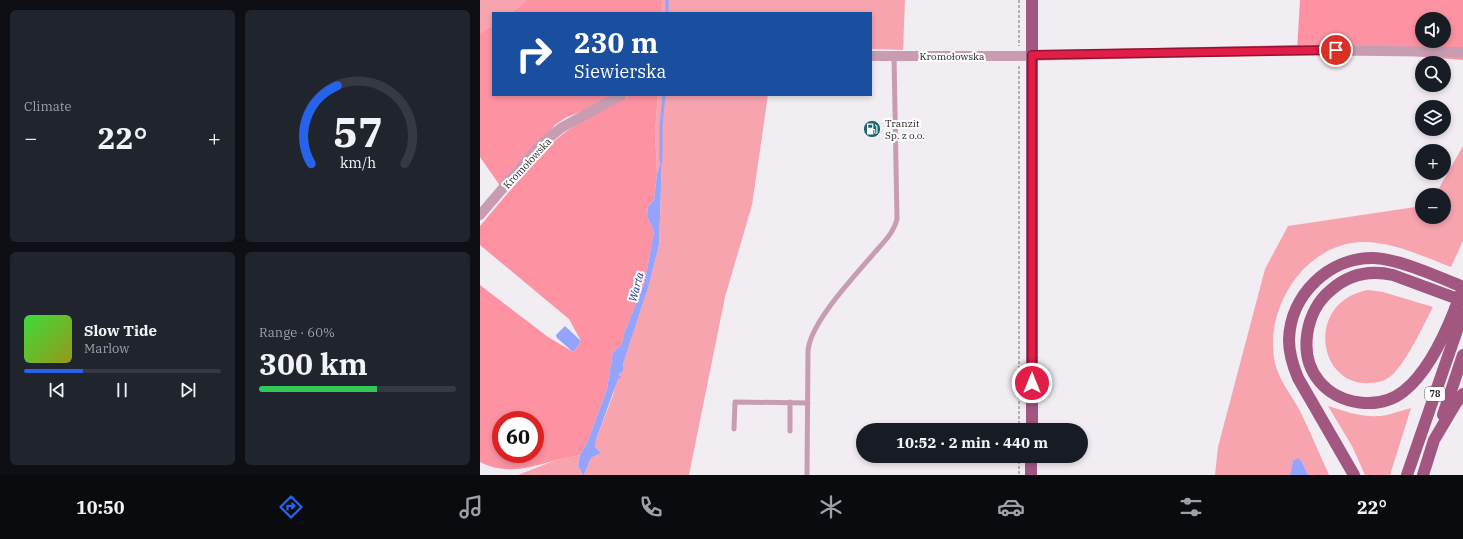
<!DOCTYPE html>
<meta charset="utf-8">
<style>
:root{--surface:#171b24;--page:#20242c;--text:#f1f3f6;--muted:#9ea1a6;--line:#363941;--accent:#2563eb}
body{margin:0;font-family:"IBM Plex Serif",serif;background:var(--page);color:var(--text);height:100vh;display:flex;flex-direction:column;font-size:15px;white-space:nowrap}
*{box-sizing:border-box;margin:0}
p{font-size:13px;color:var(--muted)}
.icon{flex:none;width:22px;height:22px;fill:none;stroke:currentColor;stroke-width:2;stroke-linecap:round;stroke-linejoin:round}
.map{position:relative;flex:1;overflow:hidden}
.side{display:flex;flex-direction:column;gap:10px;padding:10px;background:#0d0f14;width:480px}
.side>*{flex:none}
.top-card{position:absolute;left:12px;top:12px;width:380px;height:84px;border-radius:0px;box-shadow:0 2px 6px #0003;background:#1a4fa0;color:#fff;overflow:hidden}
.controls{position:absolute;left:935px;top:12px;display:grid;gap:8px}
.controls a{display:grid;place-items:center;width:36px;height:36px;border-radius:50%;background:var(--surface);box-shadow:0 2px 6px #0003;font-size:20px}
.speed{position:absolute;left:12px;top:411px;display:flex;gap:8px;font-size:20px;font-weight:700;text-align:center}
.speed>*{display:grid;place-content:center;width:52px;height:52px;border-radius:50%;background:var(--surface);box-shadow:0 2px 6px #0003;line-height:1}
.speed .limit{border:6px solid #d22;background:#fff;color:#111}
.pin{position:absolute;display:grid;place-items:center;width:34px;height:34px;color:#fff;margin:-17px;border:2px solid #fff;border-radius:50%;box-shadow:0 1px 4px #0007}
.me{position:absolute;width:44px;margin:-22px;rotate:0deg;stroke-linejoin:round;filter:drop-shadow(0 0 3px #0008)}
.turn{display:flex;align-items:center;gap:14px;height:84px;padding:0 16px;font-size:18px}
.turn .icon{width:52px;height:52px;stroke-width:2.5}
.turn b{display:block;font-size:28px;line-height:34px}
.big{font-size:30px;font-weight:700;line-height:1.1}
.side .widget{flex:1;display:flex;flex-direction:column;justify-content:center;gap:6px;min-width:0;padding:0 14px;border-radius:6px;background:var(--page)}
.side .dial{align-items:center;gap:0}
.dial svg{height:104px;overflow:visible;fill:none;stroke:var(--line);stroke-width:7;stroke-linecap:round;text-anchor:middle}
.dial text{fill:var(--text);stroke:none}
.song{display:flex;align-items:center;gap:12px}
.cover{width:48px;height:48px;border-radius:6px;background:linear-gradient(135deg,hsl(120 70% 55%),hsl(60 70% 35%))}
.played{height:4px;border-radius:2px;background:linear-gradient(90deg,var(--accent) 30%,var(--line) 30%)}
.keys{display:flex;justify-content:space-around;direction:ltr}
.heat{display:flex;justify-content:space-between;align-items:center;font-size:22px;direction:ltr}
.charge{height:6px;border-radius:3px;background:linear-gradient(90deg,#34c759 60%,var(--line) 0)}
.side .tiles{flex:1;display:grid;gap:10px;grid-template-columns:repeat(2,1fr)}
.trip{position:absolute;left:376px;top:423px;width:232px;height:40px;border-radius:20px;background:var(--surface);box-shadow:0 2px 6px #0003;font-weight:700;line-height:40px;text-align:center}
.tabs{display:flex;height:64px;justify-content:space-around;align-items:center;background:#090b0e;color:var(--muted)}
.tabs .icon{width:28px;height:28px}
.tabs .current{color:var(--accent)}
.tabs b{font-size:18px;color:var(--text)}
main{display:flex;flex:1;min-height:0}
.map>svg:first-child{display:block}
.green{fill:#f7a4af}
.forest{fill:#fd92a2;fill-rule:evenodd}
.water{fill:#94a3fc}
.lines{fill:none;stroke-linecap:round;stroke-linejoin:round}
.stream{stroke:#94a3fc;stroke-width:3}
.path{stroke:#9f9ba0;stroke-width:1.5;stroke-dasharray:3 2;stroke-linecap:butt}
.lane{stroke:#c89db2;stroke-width:5}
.street{stroke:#c89db2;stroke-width:10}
.primary{stroke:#a15780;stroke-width:12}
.primary-bridge{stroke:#a15780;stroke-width:12}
.route-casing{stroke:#92132f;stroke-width:10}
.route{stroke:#e11d48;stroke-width:7}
.labels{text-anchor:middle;stroke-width:4;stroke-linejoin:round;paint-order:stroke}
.shield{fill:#fff;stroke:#636264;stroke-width:1}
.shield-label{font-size:9px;font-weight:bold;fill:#201e21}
.street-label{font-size:10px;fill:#201e21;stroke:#fff}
.poi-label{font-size:10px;fill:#201e21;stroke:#fff;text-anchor:start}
.water-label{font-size:11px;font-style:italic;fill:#333398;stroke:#fff}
</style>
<main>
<section class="side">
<div class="tiles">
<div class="widget"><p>Climate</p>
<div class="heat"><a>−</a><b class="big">22°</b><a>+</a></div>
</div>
<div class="widget dial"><svg viewBox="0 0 100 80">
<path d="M14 69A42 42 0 1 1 86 69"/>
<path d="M14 69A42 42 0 0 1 34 9" stroke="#2563eb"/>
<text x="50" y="56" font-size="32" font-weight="700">57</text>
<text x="50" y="72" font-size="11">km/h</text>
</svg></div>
<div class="widget">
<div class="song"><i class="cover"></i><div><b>Slow Tide</b><p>Marlow</p></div></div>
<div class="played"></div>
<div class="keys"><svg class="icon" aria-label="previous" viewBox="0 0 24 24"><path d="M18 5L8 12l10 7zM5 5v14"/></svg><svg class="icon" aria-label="pause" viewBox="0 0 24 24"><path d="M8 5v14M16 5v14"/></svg><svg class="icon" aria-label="next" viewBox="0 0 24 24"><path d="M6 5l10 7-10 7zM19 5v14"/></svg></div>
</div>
<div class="widget"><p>Range · 60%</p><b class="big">300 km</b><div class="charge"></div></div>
</div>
</section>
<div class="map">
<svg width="983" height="475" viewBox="0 0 983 475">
<rect width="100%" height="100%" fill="#f2ecf3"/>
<g class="green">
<polygon points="0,0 47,0 31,13 13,13 13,25 0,33"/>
<polygon points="181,0 425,0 423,50 391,49 391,13 181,13"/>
<polygon points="178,95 288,95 272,205 245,297 209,475 104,475 111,458 121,453 115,447 116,440 133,395 138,375 143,371 143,364 169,285 179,245 182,161 177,174 175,131"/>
<path d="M983,146V241L971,267C944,257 914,242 884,242C825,242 783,309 795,363C798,378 811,395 819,409C830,431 839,453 849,475H828L822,462L813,461L810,475H735L738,447L785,269L808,226L942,206V217H964V195H955Z"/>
<path d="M888,290L903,292L953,307C943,326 927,361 912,375C907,380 898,383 890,383C838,387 824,302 888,290Z"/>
<path d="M848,406C867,412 886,419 907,415C915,413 923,410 931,408L910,475H885L872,446Z"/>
<polygon points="100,455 98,466 103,475 38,475 76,460"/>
</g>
<g class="forest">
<polygon points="47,0 181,0 181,13 31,13"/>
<path d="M820,0H983V60L856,50H817ZM942,19H964V41H942Z"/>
<polygon points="13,25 13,95 133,95 107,109 85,118 75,125 21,187 0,157 0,33"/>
<path d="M149,95H178L175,131L177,174L174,200L168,207L167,216L174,232L165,281L144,334L142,344L133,352L127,389L108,441L100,455C92,457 84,458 76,460C49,468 25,475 0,462V285L68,337L90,350L93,352L95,350L101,341L89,319L0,245V226L66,148L84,133L112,115ZM21,420H55V454H21Z"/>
</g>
<g class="water">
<polygon points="182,159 179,245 169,285 143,364 143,371 138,375 142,377 138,379 116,440 115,447 121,453 111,458 104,475 103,475 98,466 100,455 108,441 127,389 133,352 142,344 144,334 165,281 174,232 167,216 168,207 174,200 177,174"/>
<polygon points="85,326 101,341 95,350 93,352 77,338 76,335"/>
<polygon points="818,458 822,462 828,475 810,475 813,461"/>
</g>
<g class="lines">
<g class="stream">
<polyline points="187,13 187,0"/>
<polyline points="181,161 181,126 184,95"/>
</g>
<g class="path">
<polyline points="539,0 539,46"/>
<polyline points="539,66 539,430"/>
<polyline points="539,456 539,475"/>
</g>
<g class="lane">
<polyline points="254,429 255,402 328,403"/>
<polyline points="310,431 310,402"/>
<path d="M327,475L328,351C330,322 376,275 395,252C404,242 414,232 417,219L414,56"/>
</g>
<g class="street">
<polyline points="391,56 539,56 817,50 983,52"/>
<polyline points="0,215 60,145 81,128 141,95"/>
</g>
<g class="primary">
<path d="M975,309C964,337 948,372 924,391C899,411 859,405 839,381C817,354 826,310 851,290C869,274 891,270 913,275L983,301"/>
<polyline points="963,415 983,355"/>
<polyline points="552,430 552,0"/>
<polyline points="551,475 551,456"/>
<path d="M874,475L818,378C813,366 809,353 809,340C810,295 849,257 894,258C919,259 959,277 983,287"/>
<polyline points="927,475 983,313"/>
<polyline points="943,475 954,440 976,403 983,394"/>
</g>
<polyline class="primary-bridge" points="975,309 983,288"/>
</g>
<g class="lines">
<defs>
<polyline id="route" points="552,383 552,55 856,50"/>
</defs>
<use href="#route" class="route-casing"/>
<use href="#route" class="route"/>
</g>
<defs>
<symbol id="fuel-disc" viewBox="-11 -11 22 22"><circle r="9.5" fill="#1a676e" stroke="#fff"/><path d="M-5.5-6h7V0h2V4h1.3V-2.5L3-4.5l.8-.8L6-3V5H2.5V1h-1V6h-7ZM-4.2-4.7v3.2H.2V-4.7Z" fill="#fff"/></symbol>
</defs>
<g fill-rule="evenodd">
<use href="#fuel-disc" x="382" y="119" width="20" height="20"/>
</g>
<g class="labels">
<rect class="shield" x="945" y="387" width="20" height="14" rx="3"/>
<g class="shield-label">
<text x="955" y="397">78</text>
</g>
<g class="street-label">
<text x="472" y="60">Kromołowska</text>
<text transform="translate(47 163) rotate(-47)" y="4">Kromołowska</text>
</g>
<g class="poi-label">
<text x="405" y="127">Tranzit<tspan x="405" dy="12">Sp. z o.o.</tspan></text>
</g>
<g class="water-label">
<text transform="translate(156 287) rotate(-75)" y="4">Warta</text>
</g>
</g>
</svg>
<div class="controls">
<a><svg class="icon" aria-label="sound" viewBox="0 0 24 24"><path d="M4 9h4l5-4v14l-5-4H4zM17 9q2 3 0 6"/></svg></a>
<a><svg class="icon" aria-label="search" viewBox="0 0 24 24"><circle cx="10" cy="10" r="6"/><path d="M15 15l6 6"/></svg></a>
<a><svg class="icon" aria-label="layers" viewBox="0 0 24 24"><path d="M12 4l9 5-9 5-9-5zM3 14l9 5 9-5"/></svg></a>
<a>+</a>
<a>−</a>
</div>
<div class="speed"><div class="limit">60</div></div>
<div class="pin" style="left:856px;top:50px;background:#d93025"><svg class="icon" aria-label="arrive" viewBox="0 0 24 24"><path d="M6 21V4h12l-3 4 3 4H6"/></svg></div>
<svg class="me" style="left:552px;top:383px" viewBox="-20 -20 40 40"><circle r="17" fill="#e11d48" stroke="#fff" stroke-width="3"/><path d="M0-11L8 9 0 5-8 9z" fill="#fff"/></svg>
<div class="trip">10:52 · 2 min · 440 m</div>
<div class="top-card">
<div class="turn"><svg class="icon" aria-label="right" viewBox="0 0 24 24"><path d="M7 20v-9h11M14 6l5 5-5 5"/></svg><div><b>230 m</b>Siewierska</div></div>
</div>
</div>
</main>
<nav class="tabs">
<b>10:50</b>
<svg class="icon current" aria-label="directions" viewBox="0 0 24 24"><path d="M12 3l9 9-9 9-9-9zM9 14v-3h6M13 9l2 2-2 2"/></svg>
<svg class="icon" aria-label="music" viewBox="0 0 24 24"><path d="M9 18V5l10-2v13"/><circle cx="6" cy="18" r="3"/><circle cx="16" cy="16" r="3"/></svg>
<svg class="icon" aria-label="phone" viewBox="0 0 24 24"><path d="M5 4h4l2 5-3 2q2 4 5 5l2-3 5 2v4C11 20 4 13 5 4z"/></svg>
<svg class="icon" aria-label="climate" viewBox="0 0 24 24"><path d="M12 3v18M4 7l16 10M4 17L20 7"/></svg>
<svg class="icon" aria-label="car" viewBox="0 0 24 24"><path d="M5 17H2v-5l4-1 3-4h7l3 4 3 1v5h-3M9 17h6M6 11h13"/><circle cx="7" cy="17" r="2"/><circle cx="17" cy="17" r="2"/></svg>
<svg class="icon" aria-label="filters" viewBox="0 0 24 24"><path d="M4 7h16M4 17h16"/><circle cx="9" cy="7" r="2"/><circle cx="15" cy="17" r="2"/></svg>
<b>22°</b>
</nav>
